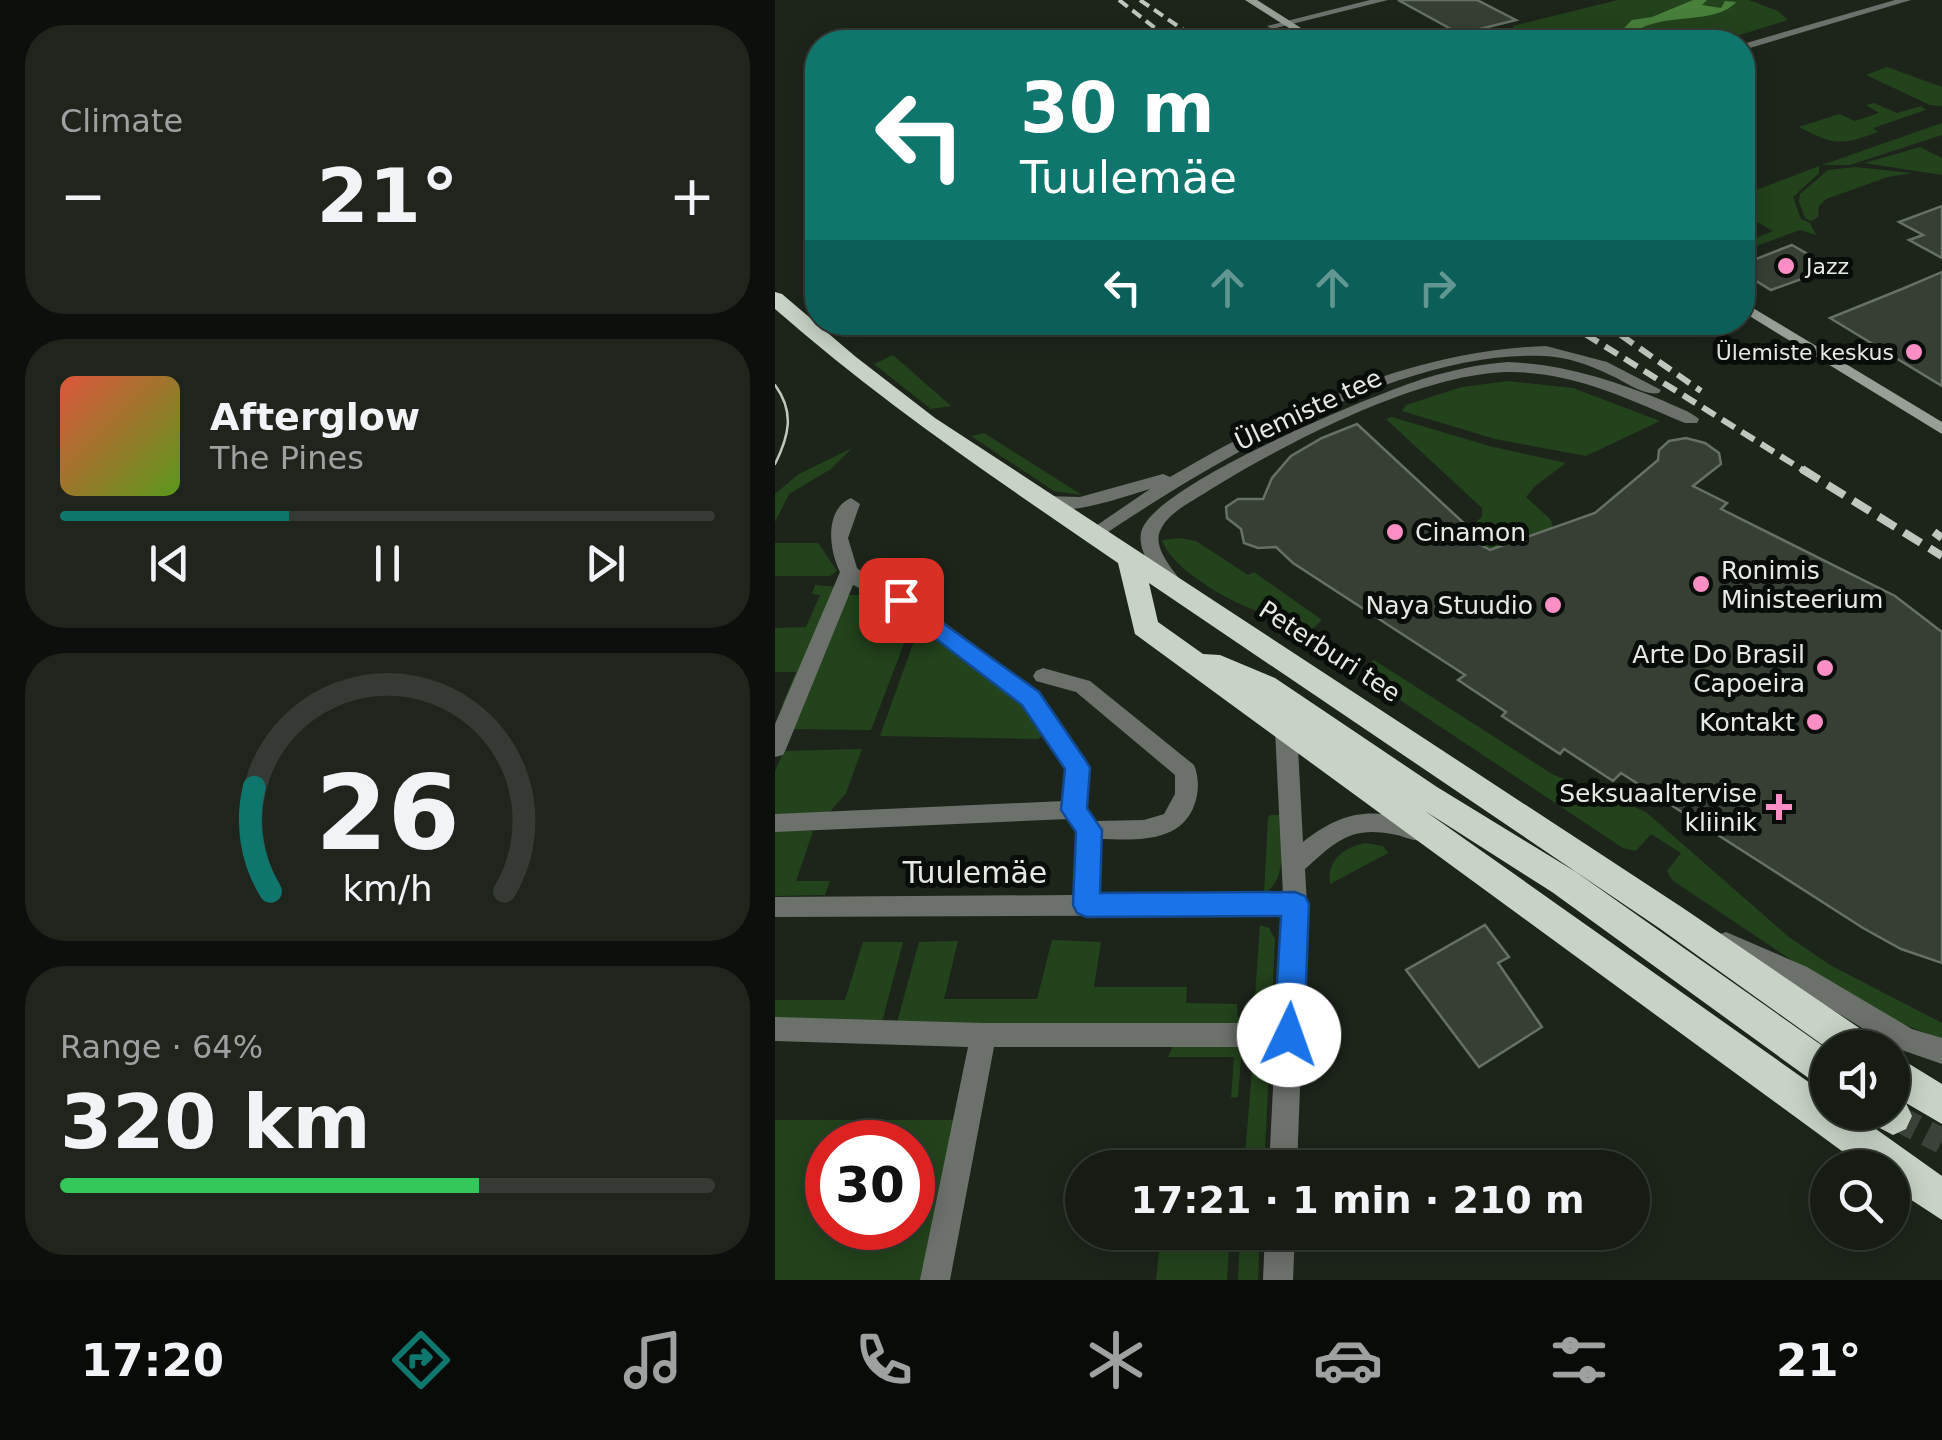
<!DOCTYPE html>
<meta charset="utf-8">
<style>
:root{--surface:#161c14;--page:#1f251d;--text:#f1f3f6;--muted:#9ea1a0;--line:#353a34;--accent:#0f766e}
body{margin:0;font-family:"DejaVu Sans",sans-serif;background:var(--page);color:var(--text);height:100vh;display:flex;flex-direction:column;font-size:38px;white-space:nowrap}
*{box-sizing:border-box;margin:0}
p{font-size:32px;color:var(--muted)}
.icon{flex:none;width:55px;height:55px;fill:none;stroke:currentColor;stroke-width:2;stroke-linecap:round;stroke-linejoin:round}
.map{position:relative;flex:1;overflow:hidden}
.details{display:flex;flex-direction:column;gap:25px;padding:25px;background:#0c0f0b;width:775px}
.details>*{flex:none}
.top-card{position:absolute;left:30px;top:30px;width:950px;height:305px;border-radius:40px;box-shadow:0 5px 25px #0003,0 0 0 2px var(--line);background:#0f766e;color:#fff;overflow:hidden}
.controls{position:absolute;left:1035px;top:1030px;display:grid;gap:20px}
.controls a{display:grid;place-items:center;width:100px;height:100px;border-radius:50%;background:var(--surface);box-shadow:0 5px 25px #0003,0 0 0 2px var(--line);font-size:50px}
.speed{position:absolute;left:30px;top:1120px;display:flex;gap:20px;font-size:50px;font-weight:700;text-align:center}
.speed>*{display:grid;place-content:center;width:130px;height:130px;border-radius:50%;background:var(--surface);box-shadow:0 5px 25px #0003,0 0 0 2px var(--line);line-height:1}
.speed .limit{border:15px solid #d22;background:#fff;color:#111}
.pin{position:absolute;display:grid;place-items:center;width:85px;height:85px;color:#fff;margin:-42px;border-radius:20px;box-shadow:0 5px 15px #0006}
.me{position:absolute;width:110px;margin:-55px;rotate:3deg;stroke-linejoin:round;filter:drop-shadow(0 0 8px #0008)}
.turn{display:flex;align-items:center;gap:35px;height:210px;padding:0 50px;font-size:45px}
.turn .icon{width:130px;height:130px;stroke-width:2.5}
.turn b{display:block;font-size:70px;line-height:85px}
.lanes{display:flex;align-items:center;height:95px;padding:0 50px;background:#0003;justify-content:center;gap:50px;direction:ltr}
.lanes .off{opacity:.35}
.big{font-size:75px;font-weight:800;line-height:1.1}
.details .widget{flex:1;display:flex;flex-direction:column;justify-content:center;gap:15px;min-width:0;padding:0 35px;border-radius:40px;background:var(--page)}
.details .dial{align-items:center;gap:0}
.dial svg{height:260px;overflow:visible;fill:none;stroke:var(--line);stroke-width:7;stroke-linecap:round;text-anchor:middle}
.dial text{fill:var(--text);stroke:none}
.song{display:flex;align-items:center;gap:30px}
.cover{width:120px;height:120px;border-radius:15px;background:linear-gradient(135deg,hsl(10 70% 55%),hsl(90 70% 35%))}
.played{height:10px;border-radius:5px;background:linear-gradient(90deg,var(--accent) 35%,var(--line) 35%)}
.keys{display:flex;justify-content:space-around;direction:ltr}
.heat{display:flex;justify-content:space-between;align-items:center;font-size:55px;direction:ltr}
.charge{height:15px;border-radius:8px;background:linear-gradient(90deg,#34c759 64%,var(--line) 0)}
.trip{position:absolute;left:290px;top:1150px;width:585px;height:100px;border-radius:50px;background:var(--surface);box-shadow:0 5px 25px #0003,0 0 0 2px var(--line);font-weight:800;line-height:100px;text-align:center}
.tabs{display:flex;height:160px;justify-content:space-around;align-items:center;background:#090b08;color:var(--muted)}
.tabs .icon{width:70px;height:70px}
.tabs .selected{color:var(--accent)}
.tabs b{font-size:45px;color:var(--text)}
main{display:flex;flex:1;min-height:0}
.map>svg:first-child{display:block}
.green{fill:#23431c;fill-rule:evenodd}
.water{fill:#487f3b}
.building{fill:#373f35;stroke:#667064;stroke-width:2.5}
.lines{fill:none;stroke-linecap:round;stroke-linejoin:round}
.minor-tunnel{stroke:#3b4239;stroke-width:26;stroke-dasharray:26 12;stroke-linecap:butt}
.minor{fill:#6d716c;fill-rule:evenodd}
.secondary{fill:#989f96;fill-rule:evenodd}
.trunk{fill:#c8d2c6;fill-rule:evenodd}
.tram{stroke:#c1c7bf;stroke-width:2.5}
.rail-far2{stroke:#c1c7bf;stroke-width:4;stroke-dasharray:11 6;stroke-linecap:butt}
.rail-far1{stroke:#c1c7bf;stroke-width:6;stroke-dasharray:15 8;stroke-linecap:butt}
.rail{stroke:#c1c7bf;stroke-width:8;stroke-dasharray:20 10;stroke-linecap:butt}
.route{fill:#1a73e8;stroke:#114b97;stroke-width:2.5}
.poi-dot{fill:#fb8fc5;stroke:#090d09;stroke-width:4}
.labels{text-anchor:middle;stroke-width:10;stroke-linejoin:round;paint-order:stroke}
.far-poi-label{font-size:22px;fill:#e4e9e2;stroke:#090d09;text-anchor:start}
.street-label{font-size:25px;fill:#e4e9e2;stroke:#090d09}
.poi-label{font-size:25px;fill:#e4e9e2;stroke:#090d09;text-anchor:end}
.near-street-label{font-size:30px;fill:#e4e9e2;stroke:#090d09}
</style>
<main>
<section class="details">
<div class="widget"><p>Climate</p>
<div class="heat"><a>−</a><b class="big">21°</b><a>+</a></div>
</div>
<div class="widget">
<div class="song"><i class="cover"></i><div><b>Afterglow</b><p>The Pines</p></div></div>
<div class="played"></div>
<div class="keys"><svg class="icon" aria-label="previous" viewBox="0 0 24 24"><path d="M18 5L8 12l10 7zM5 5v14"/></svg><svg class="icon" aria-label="pause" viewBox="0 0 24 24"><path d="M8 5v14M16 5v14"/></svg><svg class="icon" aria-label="next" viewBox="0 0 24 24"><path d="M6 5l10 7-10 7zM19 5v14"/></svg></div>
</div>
<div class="widget dial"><svg viewBox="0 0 100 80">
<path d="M14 69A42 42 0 1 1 86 69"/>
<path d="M14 69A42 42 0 0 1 9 37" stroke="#0f766e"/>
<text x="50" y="56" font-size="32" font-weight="700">26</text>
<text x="50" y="72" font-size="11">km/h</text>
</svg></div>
<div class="widget"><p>Range · 64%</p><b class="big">320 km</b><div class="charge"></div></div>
</section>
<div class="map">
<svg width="1167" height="1280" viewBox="0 0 1167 1280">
<rect width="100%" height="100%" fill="#1d251b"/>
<g class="green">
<polygon points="843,0 974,0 1003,11 1013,20 942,42 687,42 690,39 684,36 702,41 738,31 738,26"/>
<polygon points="1112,67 1167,87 1167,106 1155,105 1091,75"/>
<path d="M1099,103L1122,113L1146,106L1151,110L1098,128L1103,132C1065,146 1059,145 1024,127L1064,114L1080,121L1104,113L1091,105Z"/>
<polygon points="1167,123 1167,135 1075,165 1047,165"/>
<polygon points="1145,147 1167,158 1167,175 1089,163"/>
<polygon points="1044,166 1044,173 1018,197 1026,219 1035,223 1041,235 1025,230 968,251 968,243 998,231 968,214 968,195"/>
<polygon points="1080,167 1137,173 1113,177 1051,199 1044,206 1043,217 1036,221 1030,218 1024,202 1025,194 1053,170"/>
<polygon points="118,355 176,406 156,409 99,364"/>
<polygon points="733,381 798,388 885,421 811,456 720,439 627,411 631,405 687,387"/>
<polygon points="617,417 714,446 791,463 760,486 751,497 776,520 778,528 715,550 686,534 707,517 707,508 611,419"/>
<polygon points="209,433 307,495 279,491 196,436"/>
<polygon points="77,448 56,469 14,494 0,522 0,494 24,474"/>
<path d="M405,538L421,541L473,575L479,572L547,620L537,629L510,612L504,617C472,613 397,572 387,540Z"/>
<polygon points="0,543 43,543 62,571 55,576 0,576"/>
<polygon points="40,585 63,587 15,705 7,705 21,672 0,672 0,628 31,627 45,595 37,594"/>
<polygon points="70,595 85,595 133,633 96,730 14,729"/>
<polygon points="144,627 238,695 271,733 263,739 105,736"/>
<polygon points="599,660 777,774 871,812 1014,937 1055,965 1167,1023 1167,1039 1091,1010 897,880 892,871 906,853 876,834 861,851 848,848 610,690 617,683 595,667 593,664"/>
<polygon points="87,749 71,793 54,813 0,814 0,771 9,751"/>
<path d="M496,815H507C506,839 513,881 489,893L493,817Z"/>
<polygon points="0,831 38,831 21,881 55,881 50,895 0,896"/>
<path d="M590,843L608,846L613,853L555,884C551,862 568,847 590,843Z"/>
<polygon points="485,925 494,928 500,939 496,1026 478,1026"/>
<polygon points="277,940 326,942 319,987 412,987 411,1003 462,1004 464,1031 121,1026 144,942 183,941 169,999 262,999"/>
<polygon points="88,942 128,942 106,1026 0,1025 0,1000 70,1000"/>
<polygon points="463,1044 467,1047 463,1097 456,1098 459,1057 393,1057 398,1046"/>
<polygon points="479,1045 495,1048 489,1167 469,1168"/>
<path d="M0,1120H179L149,1280H0ZM52,1142H138V1228H52Z"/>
<polygon points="386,1232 455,1233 452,1280 381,1280"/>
<polygon points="465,1233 485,1233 483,1280 463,1280"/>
</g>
<path class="water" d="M918,0H932L927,5L946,8L950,1L940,0L961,2C937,29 875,7 850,42H823L844,33L857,20L877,17Z"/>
<g class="building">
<polygon points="623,0 702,0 741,20 685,34"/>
<polygon points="1167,206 1167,258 1134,240 1148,235 1124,222"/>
<polygon points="1017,245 1057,268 996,290 968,273 968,264"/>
<polygon points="1167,272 1167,386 1055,318 1127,289"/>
<polygon points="582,424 693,527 686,534 715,550 820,513 883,460 884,450 894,441 911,438 930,443 944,453 946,464 918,486 952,503 946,509 1120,596 1167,632 1167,963 1126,949 1088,928 846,773 838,781 789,749 785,754 727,716 731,712 683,680 690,675 518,563 501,547 483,548 469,543 466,529 452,518 451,507 463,499 488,499 497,478 516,456 547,438"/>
<polygon points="710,925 734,957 723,963 767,1027 704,1067 631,970"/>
</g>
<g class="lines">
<polyline class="minor-tunnel" points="1118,1116 1167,1141"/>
<g class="minor">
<polygon points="595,0 613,0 497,29 492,26"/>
<polygon points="1120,0 1136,0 968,50 968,44"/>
<path d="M771,346L832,362L886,390L884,393C867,396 850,381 835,375C815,365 792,357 770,356C627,349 440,460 324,538H312L309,534L375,489C347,497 283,522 259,502L268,496L305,497L388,474L395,477C509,410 638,350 771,346Z"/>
<path d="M733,362C788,364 838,380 889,401C901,407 915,411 924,419L922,423H910C854,399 798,372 736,372C646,372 509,444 433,491C418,501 394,512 386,529C375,548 402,574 412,589L409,594H395C384,577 362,554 366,533C374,486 602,393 651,378C678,370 705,364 733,362Z"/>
<path d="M76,498L85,504L73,538L82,568L97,580L131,594L263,692L314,768L310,808L320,821L369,820L389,814L400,794V775L301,692L261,681L258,676L261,671L268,668L315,681L419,765C424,777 424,791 420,803C407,844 359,840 325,839L323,895L508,894L500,729L503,723H519L522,729L528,842C572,807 602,808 653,825L656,832L653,839C642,843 633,838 622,835C577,825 562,840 530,869L532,904L522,1168H494L500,1047H219L175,1280H145L193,1047L0,1041V1017L208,1023H502L507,915L0,917V897L299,895L302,832L293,819L0,832V814L289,801L292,769L249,704L117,604L78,585L11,749L8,755L0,757V724L65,572C54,550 49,510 76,498Z"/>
<polygon points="951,932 1032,967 1137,1029 1167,1038 1167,1064 1118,1047 1014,983 942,951 939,943 942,935"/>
<polygon points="490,1232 520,1232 518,1280 488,1280"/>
</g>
<g class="secondary">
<polygon points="470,0 482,0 548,42 536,42"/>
<polygon points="968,302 1167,422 1167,434 968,312"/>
</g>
<g class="trunk">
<path d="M0,292L7,294L81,357L160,418L908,908L1096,1036L1101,1048H1052L884,928L374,583L383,622L428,654L445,655L500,678L662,787L801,872L1052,1049V1088L1039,1082L777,892L650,811L1052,1095V1112H1077L1167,1176V1220L1118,1188V1168H1090L360,634L343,563C225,482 108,404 0,309Z"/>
<polygon points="1118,1054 1167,1084 1167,1124 1131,1103 1137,1116 1131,1129 1118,1135 1099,1125 1093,1112 1118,1112 1118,1096 1128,1101 1118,1093"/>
</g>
<path class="tram" d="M0,385C20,412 14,436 0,464"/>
<g class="rail-far2">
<polyline points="344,0 398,42"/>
<polyline points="365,0 426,42"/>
</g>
<g class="rail-far1">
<polyline points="791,322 1031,472"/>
<polyline points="827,322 926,391"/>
</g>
<g class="rail">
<polyline points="1027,469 1167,556"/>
<polyline points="1159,532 1167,538"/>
</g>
</g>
<polygon class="route" points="126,593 264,692 311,761 315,768 312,808 327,830 325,893 520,892 530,896 534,904 529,1035 525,1045 514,1049 504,1045 499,1035 506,916 311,917 302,913 298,905 301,832 286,810 290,769 247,705 118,606 115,600"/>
<g class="poi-dot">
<circle cx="1011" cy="266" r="10"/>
<circle cx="1139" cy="352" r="10"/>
<circle cx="620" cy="532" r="10"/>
<circle cx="926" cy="584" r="10"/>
<circle cx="778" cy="605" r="10"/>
<circle cx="1050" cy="668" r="10"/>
<circle cx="1040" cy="722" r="10"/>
<path d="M999 792h10v10h10v10h-10v10h-10v-10h-10v-10h10z"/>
</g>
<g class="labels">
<g class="far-poi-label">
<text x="1031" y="274">Jazz</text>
<text x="1119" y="360" text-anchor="end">Ülemiste keskus</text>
</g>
<g class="street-label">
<text transform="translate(533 409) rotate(-25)" y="9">Ülemiste tee</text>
<text transform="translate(555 651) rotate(33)" y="9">Peterburi tee</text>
</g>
<g class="poi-label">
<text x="640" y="541" text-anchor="start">Cinamon</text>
<text x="946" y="579" text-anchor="start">Ronimis<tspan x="946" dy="29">Ministeerium</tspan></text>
<text x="758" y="614">Naya Stuudio</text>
<text x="1030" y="663">Arte Do Brasil<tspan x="1030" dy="29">Capoeira</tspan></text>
<text x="1020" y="731">Kontakt</text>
<text x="982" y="802">Seksuaaltervise<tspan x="982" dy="29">kliinik</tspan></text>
</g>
<g class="near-street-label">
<text x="200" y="883">Tuulemäe</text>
</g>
</g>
</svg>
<div class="controls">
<a><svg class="icon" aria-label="sound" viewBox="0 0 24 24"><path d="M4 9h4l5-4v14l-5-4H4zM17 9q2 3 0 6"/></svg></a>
<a><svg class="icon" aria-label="search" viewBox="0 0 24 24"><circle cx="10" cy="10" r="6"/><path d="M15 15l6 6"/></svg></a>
</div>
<div class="speed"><div class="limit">30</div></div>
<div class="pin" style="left:126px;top:600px;background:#d93025"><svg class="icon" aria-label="arrive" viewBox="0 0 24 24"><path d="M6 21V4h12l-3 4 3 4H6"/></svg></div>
<svg class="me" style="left:514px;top:1035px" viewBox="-20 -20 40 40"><circle r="19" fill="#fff"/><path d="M0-13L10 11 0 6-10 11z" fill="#1a73e8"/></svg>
<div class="trip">17:21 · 1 min · 210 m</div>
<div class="top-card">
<div class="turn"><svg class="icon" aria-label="left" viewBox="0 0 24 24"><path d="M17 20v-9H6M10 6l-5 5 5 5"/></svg><div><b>30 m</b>Tuulemäe</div></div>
<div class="lanes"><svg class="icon" aria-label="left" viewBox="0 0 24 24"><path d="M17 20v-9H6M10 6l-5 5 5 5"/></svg><svg class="icon off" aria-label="ahead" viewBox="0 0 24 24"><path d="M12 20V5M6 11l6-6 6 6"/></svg><svg class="icon off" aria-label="ahead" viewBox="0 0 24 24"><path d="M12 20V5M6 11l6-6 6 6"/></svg><svg class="icon off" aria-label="right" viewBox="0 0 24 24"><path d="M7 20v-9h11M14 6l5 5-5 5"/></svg></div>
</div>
</div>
</main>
<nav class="tabs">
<b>17:20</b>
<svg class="icon selected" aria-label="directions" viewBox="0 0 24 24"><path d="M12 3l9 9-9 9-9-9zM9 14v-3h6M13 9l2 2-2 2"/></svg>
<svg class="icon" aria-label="music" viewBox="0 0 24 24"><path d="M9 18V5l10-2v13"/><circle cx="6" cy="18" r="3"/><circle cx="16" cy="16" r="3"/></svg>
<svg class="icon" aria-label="phone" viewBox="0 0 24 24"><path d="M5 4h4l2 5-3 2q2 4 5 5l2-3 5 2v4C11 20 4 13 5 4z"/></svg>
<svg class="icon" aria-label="climate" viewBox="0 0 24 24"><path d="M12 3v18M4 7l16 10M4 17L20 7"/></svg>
<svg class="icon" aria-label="car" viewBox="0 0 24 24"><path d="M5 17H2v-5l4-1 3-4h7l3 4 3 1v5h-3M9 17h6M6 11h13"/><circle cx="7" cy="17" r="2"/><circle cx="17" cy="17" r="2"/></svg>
<svg class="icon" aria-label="filters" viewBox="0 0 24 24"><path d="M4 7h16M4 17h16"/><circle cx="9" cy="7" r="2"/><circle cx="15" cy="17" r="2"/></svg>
<b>21°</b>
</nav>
